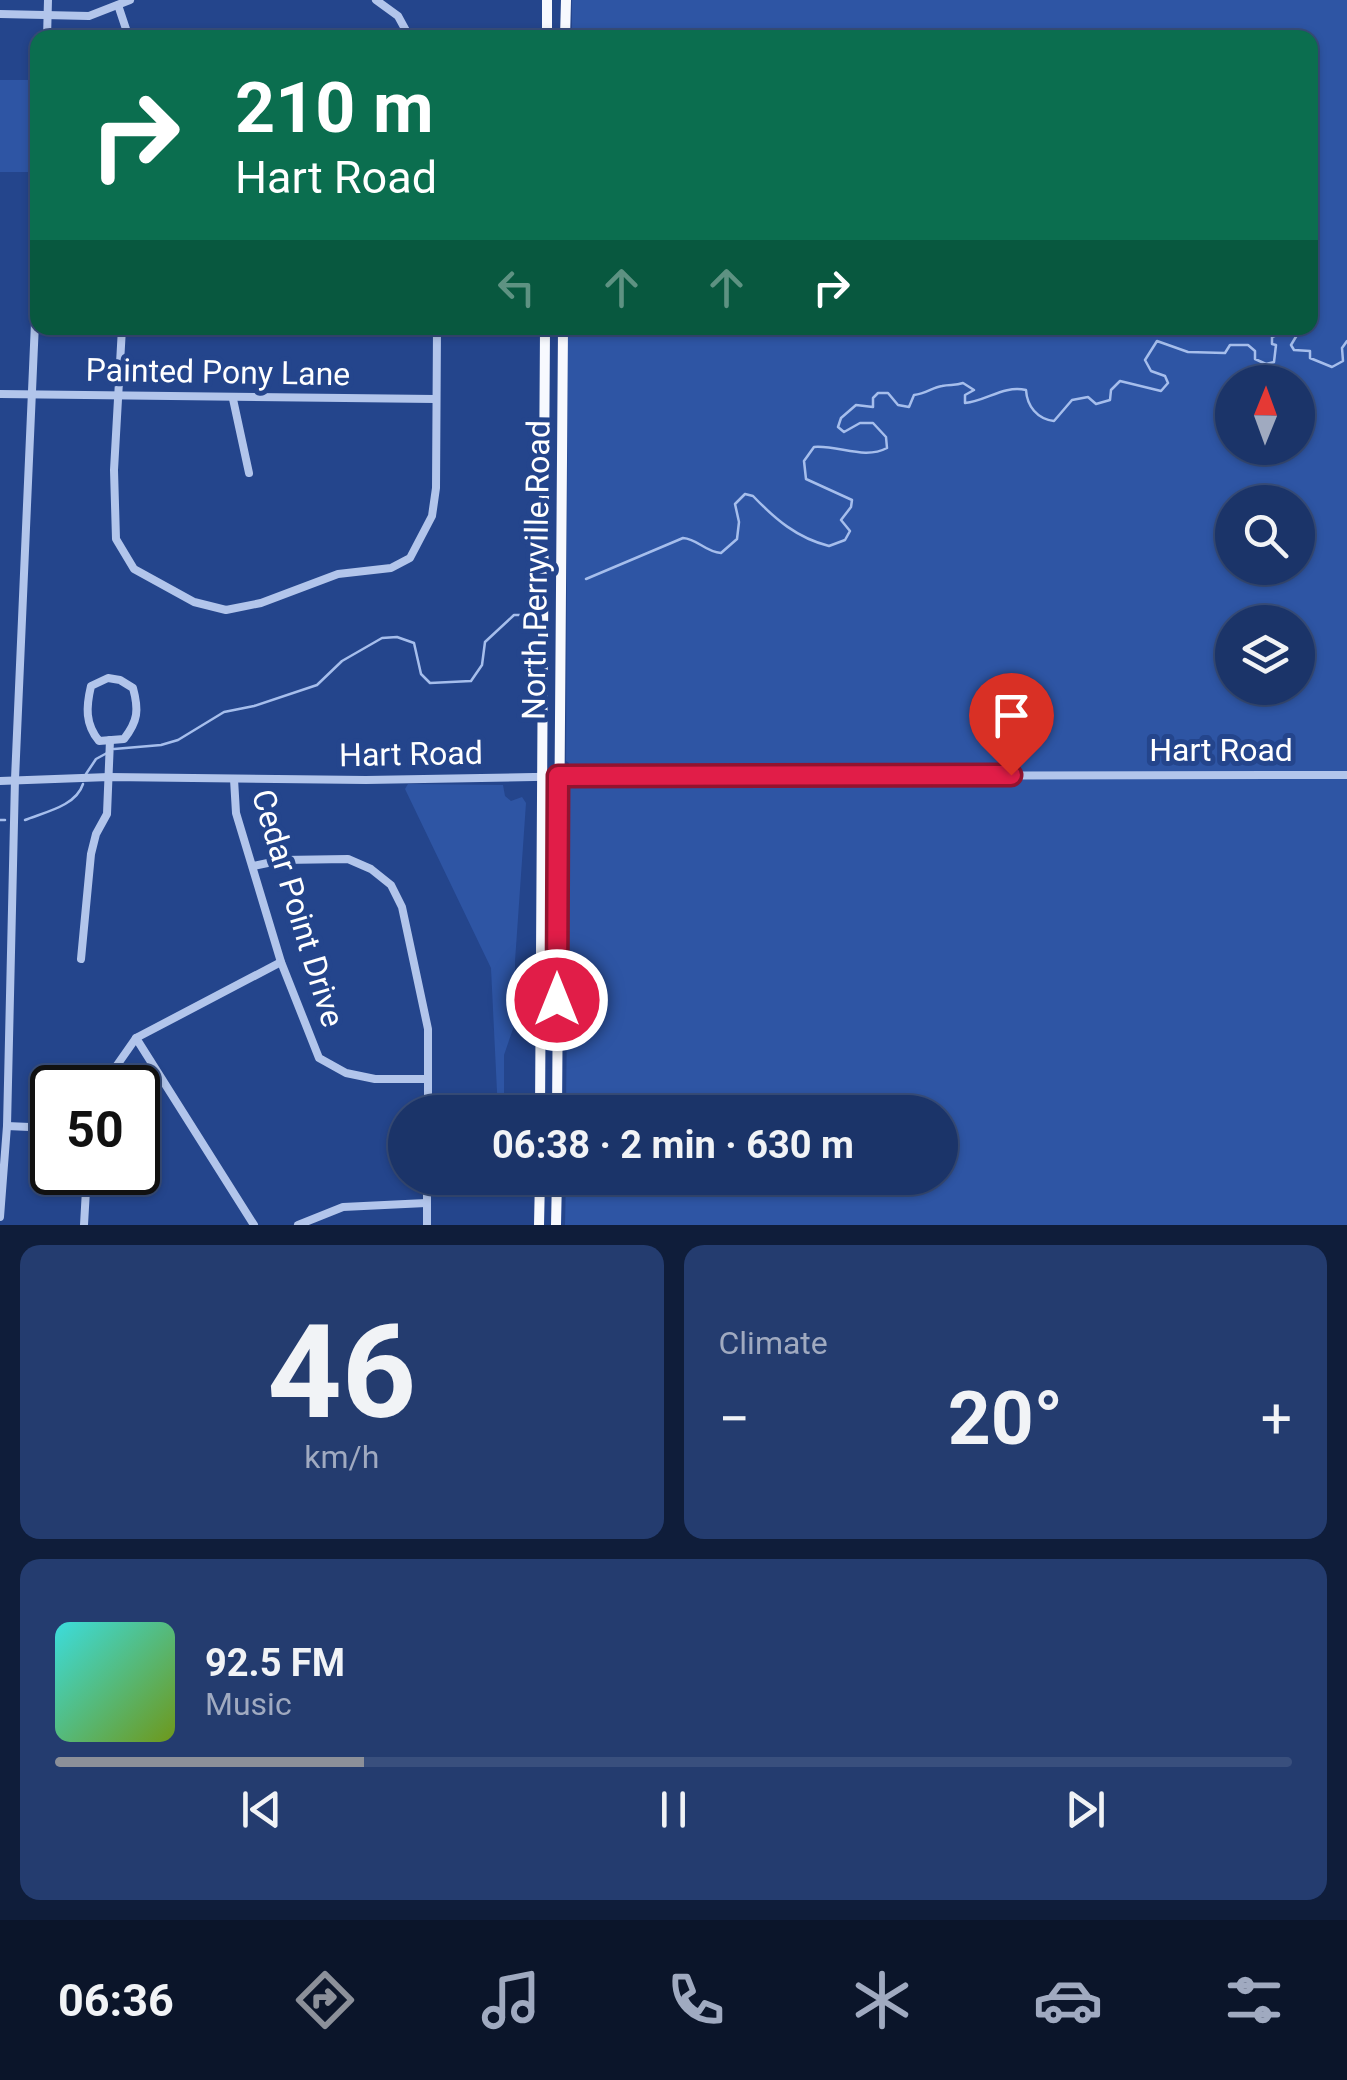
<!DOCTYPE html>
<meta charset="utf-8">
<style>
:root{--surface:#1b3469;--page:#243c6f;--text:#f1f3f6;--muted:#a0aac0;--line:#394f7d;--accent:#8c9099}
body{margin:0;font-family:Roboto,sans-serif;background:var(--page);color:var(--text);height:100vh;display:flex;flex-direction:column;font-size:38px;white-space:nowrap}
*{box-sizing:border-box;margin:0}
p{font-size:32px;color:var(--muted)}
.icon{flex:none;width:55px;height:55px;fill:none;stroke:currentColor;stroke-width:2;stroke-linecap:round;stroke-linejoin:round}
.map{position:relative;height:1225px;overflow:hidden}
.details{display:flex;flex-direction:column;gap:20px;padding:20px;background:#0f1d3a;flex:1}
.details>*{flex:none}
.guide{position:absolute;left:30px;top:30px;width:1288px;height:305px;border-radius:20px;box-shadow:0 2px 8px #0004,0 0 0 2px var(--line);background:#0b6e4f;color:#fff;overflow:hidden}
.needle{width:65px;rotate:1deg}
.tools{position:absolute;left:1215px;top:365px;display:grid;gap:20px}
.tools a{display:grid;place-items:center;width:100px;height:100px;border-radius:50%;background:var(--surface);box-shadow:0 2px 8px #0004,0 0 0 2px var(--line);font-size:50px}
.speed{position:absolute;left:30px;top:1065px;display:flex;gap:20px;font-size:50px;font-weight:700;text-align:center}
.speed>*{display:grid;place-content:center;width:130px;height:130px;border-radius:50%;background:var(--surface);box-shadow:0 2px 8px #0004,0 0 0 2px var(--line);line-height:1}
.speed .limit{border:5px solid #111;border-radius:15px;background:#fff;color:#111}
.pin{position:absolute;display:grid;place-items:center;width:85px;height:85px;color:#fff;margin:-102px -42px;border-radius:50% 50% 50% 0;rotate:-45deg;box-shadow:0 0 10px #0007}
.pin .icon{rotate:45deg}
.me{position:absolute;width:110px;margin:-55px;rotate:0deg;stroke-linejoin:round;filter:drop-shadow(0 0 8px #0008)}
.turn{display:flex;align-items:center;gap:35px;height:210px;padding:0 40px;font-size:45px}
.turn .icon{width:130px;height:130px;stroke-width:2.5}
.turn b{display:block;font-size:70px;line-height:85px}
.lanes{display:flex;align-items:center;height:95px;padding:0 40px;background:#0003;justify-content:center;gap:50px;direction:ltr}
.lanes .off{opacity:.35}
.big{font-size:75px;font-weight:700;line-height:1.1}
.details .tile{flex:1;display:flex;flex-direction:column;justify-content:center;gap:15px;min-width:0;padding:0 35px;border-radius:20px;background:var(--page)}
.details .dial{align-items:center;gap:0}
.dial b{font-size:130px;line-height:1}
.song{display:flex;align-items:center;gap:30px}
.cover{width:120px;height:120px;border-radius:15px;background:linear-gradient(135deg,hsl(180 70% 55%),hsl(80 70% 35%))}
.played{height:10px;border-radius:5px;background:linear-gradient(90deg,var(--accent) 25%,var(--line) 25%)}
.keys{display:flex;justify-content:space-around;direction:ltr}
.heat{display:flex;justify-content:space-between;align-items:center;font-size:55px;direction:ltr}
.details .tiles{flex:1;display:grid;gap:20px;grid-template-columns:1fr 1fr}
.tile:last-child{grid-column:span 2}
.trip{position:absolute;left:388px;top:1095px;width:570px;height:100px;border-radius:50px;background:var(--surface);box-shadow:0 2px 8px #0004,0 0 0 2px var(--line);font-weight:700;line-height:100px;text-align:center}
.dock{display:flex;height:160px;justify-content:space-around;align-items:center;background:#0b152a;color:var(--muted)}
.dock .icon{width:70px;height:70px}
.dock .on{color:var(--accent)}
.dock b{font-size:45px;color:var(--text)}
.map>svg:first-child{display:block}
.green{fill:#2e55a4;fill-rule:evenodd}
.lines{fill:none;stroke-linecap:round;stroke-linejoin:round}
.stream{stroke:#a6beec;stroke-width:2.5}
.minor{stroke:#b2c5eb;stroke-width:8}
.major{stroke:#f7f9fe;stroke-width:10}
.route-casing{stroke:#92132f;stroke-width:25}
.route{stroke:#e11d48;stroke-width:18}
.labels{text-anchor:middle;stroke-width:10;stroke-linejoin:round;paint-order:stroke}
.street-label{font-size:32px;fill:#fff;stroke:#24458c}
</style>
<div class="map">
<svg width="1347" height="1225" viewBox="0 0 1347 1225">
<rect width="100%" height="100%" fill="#24458c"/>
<g class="green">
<path d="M572,0H1347V1225H565L566,1178H940V1112H566L569,795V763L566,761L568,328H1310V38L572,37ZM1232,382H1298V448H1232ZM1232,502H1298V568H1232ZM1232,622H1298V688H1232Z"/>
<rect x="0" y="80" width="34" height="92"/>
<polygon points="408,784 503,785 505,796 511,801 522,797 526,803 515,961 515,1023 504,1055 504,1112 498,1112 491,968 405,789"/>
</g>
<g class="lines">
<g class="stream">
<path d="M586,579L683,538C698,539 705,552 721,553L737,539L739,522L735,504L745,494L753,496C775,519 797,538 829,546L845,540L850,531L841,520L851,507L852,500L806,479L804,461L814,447C839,445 864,460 887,448L886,437L873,423H860L844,432L838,427L841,418L856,405L873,407V398L878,393H888L898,405L909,407L914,395C926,394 933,387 942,386C950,384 955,386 963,383L974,390L965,395V403C987,401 1003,385 1026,390C1027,406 1037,419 1054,421L1072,400L1088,397L1096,404L1110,400L1111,390L1120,381L1161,391L1168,383L1165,376L1151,371L1145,360L1157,341L1188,352L1225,353L1230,345H1248L1255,351V359L1266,364L1274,362L1276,345L1272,344V337L1294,328L1297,335L1291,345L1294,350L1310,351V358L1332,367L1343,361L1342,348L1347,341"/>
<polyline points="114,749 161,745 178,740 224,712 254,706 317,685 342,661 382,638 397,637 414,643 421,674 430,683 471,681 482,665 485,642 514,615 525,615"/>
<polyline points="86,774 96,759 107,753"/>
<polyline points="0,820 5,820"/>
<path d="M25,820C45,812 76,806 83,784"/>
</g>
<g class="minor">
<polyline points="376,0 398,16 410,38"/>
<polyline points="118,5 129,38"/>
<polyline points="0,14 89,16 130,0"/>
<polyline points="47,38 48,0"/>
<polyline points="122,328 114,470 116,539 134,569 194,602 226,610 261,603 338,574 391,568 410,558 432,516 436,488 437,328"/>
<polyline points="0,394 435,399"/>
<polyline points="233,399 249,473"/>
<path d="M108,678L120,680L133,688C139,710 138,721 124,739L99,741C85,724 86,707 91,686Z"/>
<polyline points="234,779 236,813 281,962 319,1058 346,1073 375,1079 428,1079"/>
<polyline points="0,781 109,777 366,780 586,776 1347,775"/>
<polyline points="253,866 282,860 348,859 371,869 391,885 402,907 428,1029 428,1112"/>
<polyline points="81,959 91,854 96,834 107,814 110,740"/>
<polyline points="136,1038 254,1225"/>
<polyline points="101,1088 136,1038 281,962"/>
<polyline points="7,1126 52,1128"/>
<polyline points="0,1217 7,1126 15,779 38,254"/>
<polyline points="84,1225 87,1172"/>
<polyline points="298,1225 343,1207 426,1203"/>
<polyline points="427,1225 427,1178"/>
</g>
<g class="major">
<polyline points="547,38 547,0"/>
<polyline points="565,38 566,0"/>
<polyline points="540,1112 545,328"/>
<polyline points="557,1112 563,328"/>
<polyline points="539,1225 540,1178"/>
<polyline points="556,1225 557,1178"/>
</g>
</g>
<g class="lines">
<defs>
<polyline id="route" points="557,1000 558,776 1011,775"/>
</defs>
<use href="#route" class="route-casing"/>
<use href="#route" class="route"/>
</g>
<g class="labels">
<g class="street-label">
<text transform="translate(218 372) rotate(1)" y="11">Painted Pony Lane</text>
<text transform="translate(536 570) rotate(-89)" y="11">North Perryville Road</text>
<text x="1221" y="761">Hart Road</text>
<text transform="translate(411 754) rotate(-1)" y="11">Hart Road</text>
<text transform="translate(298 908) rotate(73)" y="11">Cedar Point Drive</text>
</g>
</g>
</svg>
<div class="tools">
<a><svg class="needle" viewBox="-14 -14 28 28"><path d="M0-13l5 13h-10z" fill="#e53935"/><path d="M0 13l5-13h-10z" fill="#a0aac0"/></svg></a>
<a><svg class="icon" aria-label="search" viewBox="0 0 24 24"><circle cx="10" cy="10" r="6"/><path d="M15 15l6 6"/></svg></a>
<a><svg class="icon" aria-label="layers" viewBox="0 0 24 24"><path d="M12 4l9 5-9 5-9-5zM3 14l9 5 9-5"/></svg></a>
</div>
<div class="speed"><div class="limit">50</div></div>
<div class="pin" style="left:1011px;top:775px;background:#d93025"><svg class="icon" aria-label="arrive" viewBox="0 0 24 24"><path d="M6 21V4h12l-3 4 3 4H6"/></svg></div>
<svg class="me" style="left:557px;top:1000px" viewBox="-20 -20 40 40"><circle r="17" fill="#e11d48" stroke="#fff" stroke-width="3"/><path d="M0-11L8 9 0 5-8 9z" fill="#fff"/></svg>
<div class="trip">06:38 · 2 min · 630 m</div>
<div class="guide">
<div class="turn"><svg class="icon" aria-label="right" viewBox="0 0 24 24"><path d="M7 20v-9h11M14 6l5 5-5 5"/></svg><div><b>210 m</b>Hart Road</div></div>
<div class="lanes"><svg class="icon off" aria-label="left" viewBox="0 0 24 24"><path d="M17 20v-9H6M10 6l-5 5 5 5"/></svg><svg class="icon off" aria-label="ahead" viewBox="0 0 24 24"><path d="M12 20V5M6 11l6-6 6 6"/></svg><svg class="icon off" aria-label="ahead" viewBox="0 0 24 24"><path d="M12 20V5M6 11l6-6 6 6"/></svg><svg class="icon" aria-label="right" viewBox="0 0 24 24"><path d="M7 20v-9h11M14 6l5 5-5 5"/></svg></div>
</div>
</div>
<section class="details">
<div class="tiles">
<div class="tile dial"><b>46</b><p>km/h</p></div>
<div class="tile"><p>Climate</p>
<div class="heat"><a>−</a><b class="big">20°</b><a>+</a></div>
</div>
<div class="tile">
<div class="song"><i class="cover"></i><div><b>92.5 FM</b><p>Music</p></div></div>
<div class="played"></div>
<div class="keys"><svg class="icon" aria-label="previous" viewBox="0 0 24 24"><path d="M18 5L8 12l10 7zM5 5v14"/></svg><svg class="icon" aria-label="pause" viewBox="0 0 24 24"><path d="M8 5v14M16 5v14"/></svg><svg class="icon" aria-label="next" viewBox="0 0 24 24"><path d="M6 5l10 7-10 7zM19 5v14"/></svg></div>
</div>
</div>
</section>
<nav class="dock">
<b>06:36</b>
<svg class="icon on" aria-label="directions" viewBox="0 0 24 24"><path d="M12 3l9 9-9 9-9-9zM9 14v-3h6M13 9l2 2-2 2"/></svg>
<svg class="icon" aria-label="music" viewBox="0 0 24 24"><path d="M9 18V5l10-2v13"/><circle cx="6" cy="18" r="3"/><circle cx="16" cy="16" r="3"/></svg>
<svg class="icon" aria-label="phone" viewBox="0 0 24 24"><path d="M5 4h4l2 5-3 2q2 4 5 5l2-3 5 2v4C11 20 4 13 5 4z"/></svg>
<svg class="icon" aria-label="climate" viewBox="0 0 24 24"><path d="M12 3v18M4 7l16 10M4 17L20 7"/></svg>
<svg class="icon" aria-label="car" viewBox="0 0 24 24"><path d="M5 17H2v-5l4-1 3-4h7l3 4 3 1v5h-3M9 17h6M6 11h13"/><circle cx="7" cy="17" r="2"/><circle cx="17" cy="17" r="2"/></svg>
<svg class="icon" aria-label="filters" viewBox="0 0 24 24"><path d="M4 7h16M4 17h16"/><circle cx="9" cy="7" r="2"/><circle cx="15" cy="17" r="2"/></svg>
</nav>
